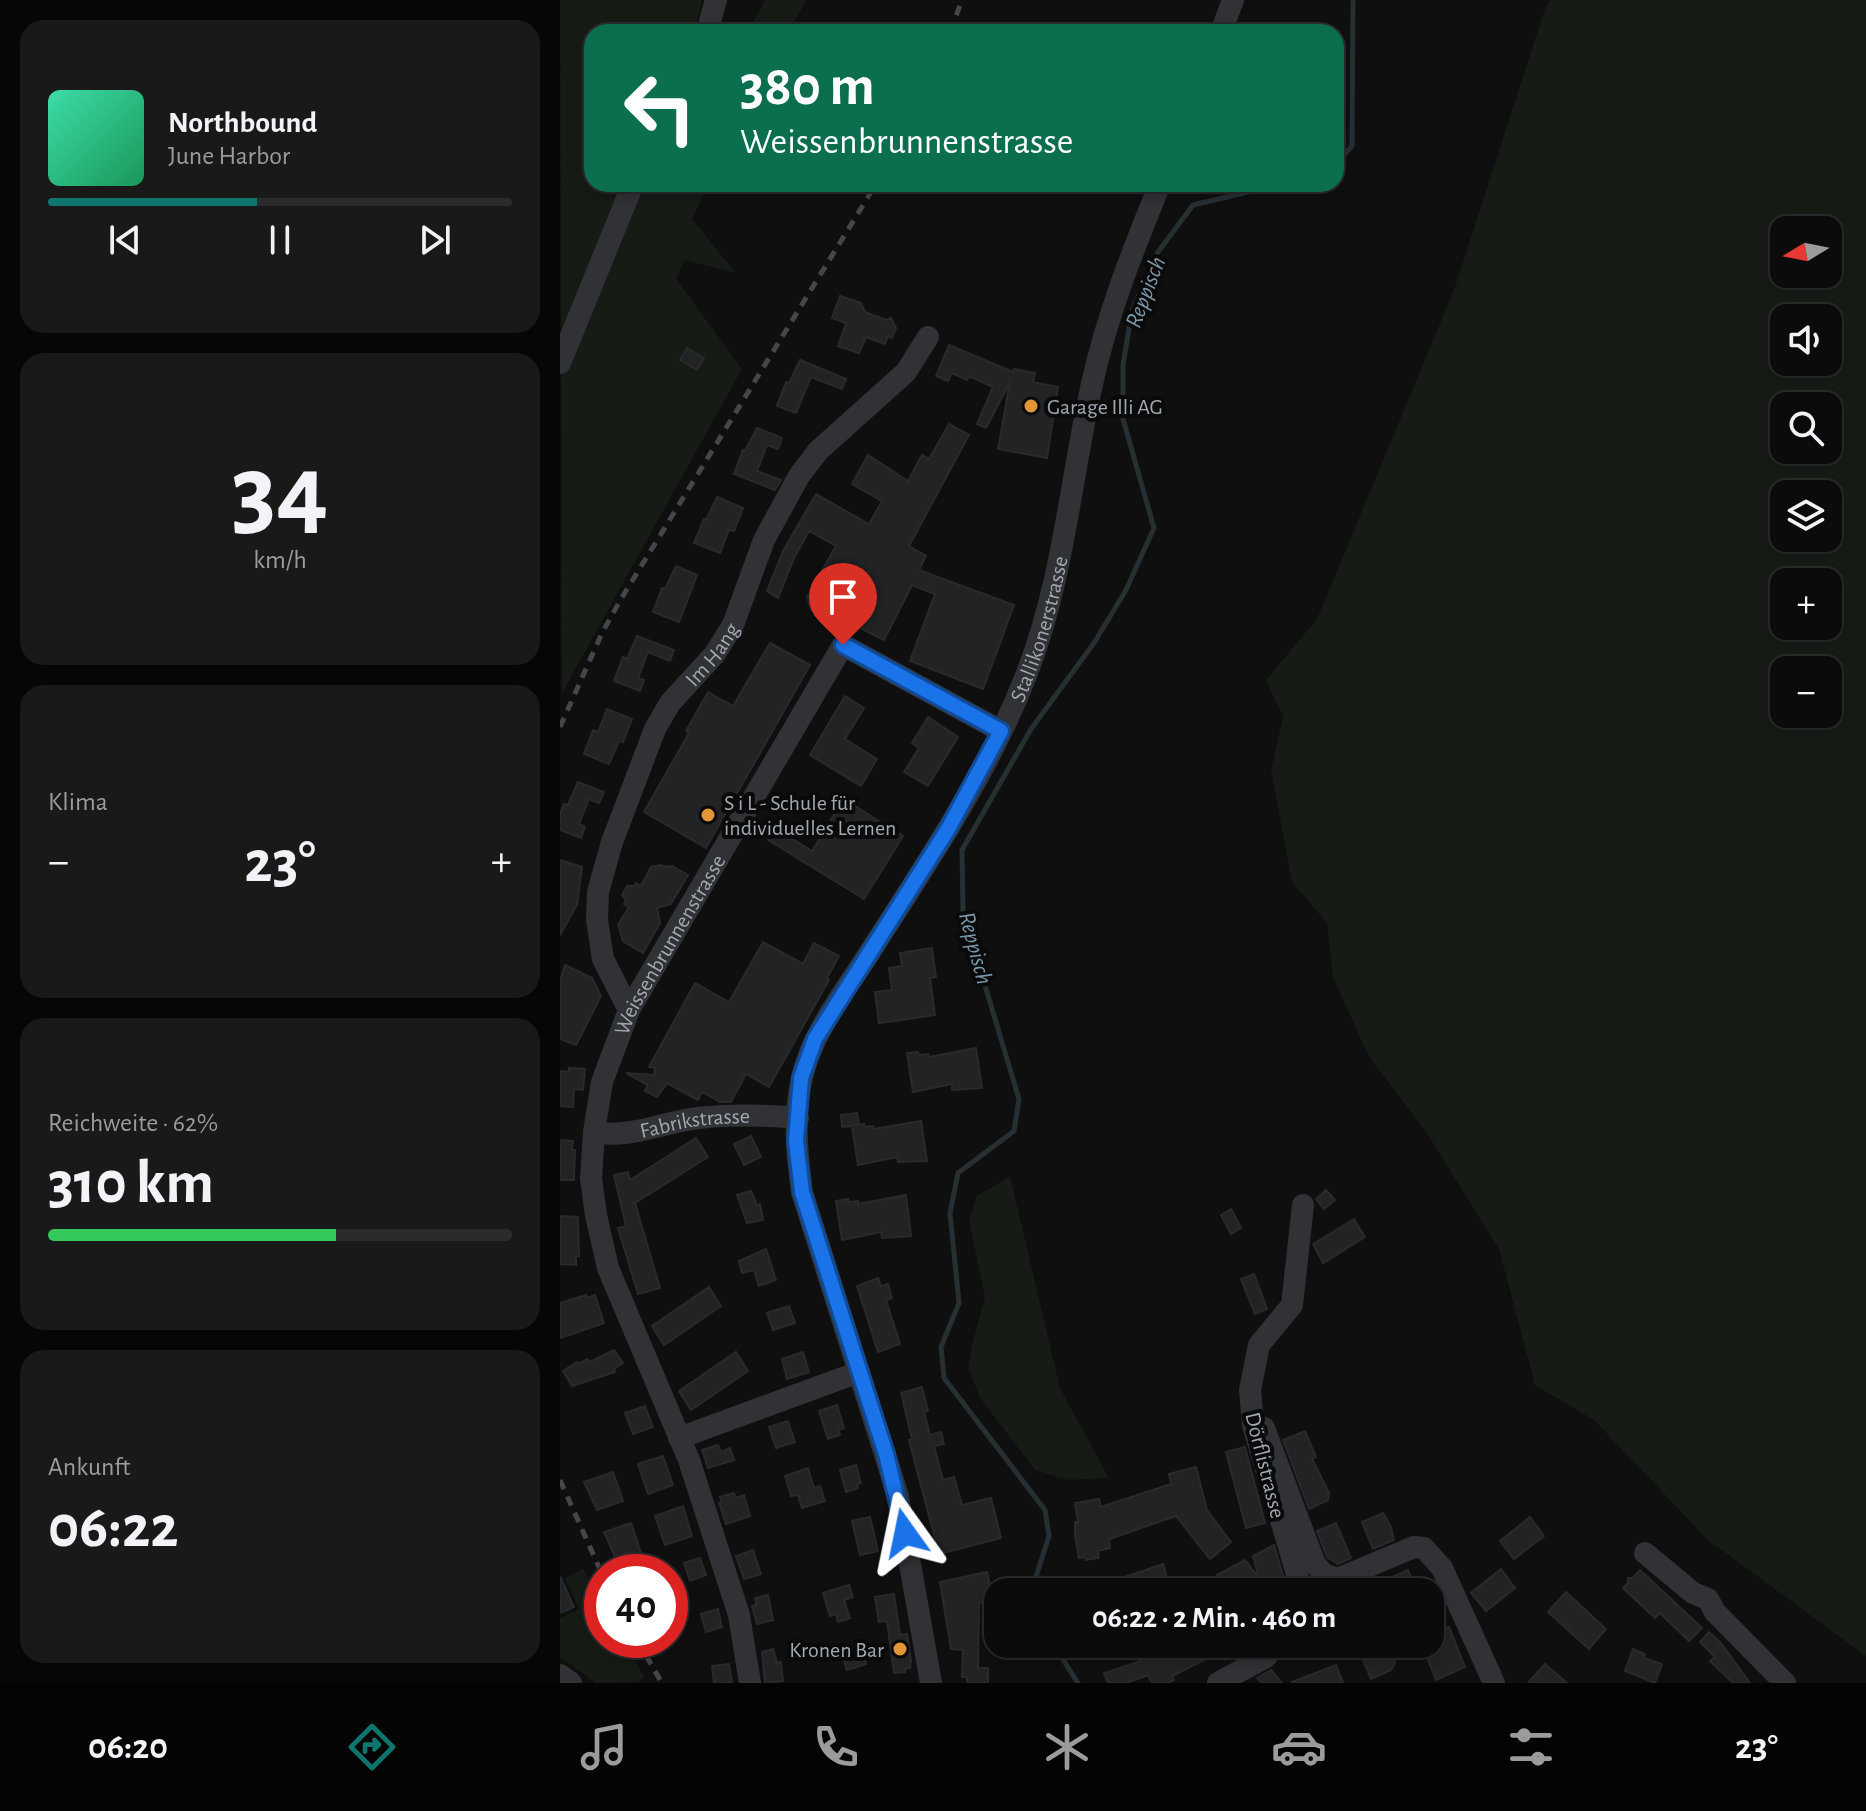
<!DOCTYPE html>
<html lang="de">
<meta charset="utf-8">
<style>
:root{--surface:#0b0b0c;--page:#19191a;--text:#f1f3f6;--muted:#9a9b9d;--line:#2b2b2d;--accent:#0f766e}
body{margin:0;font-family:"Alegreya Sans",sans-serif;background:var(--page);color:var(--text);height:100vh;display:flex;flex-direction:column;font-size:30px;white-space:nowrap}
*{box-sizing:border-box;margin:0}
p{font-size:26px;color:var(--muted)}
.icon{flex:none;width:44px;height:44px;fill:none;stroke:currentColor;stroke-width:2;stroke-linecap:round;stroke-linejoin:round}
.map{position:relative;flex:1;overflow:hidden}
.details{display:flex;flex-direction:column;gap:20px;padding:20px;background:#060607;width:560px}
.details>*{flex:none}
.banner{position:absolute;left:24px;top:24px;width:760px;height:168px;border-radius:24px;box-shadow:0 4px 12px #0003,0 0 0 2px var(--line);background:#0b6e4f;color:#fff;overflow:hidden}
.needle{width:52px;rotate:260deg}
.tools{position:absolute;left:1210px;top:216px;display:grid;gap:16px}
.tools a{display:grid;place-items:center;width:72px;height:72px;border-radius:16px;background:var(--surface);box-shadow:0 4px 12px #0003,0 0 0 2px var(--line);font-size:40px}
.speed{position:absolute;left:24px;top:1554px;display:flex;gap:16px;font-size:40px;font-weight:700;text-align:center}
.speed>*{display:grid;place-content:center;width:104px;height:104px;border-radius:50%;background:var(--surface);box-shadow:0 4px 12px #0003,0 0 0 2px var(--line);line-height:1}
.speed .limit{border:12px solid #d22;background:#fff;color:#111}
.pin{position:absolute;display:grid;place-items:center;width:68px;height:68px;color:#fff;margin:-82px -34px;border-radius:50% 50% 50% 0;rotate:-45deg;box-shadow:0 0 8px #0007}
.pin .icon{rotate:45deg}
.me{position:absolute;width:88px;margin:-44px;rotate:348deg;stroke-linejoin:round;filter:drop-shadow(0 0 6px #0008)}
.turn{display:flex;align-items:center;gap:28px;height:168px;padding:0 24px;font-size:36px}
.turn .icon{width:104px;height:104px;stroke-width:2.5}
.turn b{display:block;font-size:56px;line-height:68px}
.big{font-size:60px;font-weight:700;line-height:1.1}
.details .tile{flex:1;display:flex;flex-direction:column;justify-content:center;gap:12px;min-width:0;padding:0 28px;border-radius:24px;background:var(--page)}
.details .dial{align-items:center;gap:0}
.dial b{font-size:104px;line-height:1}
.song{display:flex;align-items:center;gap:24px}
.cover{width:96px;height:96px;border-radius:12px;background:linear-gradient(135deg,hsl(160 70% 55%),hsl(150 70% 35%))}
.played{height:8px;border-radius:4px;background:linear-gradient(90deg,var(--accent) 45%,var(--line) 45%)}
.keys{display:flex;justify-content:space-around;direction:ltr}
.heat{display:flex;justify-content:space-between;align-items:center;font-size:44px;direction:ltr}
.charge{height:12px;border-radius:6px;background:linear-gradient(90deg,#34c759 62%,var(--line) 0)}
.trip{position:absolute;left:424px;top:1578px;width:460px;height:80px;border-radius:24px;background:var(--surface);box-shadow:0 4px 12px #0003,0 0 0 2px var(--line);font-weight:700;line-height:80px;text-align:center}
.dock{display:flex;height:128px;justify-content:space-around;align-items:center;background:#040405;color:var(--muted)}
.dock .icon{width:56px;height:56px}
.dock .on{color:var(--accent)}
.dock b{font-size:36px;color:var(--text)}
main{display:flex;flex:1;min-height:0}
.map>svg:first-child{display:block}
.green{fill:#161b16;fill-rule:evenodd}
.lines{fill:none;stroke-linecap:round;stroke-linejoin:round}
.stream{stroke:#272f33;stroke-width:5}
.building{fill:#222324;stroke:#292a2c;stroke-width:2}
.minor{stroke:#313235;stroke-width:22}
.rail{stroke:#44464a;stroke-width:5;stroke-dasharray:10 8;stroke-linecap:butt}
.route-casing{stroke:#114b97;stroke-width:20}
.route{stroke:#1a73e8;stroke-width:14}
.poi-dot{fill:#e29636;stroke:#0a0a0b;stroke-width:3}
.labels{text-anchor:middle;stroke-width:8;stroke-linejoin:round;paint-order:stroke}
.poi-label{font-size:22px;fill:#a1a8b0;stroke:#0a0a0b;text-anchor:start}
.street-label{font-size:22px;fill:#a1a8b0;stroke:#0a0a0b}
.water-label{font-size:24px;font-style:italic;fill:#7a98a9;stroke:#0a0a0b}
</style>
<main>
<section class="details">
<div class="tile">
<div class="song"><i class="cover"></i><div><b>Northbound</b><p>June Harbor</p></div></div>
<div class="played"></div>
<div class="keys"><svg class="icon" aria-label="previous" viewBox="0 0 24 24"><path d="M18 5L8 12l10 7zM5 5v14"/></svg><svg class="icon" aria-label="pause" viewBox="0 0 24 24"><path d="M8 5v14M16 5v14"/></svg><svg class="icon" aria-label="next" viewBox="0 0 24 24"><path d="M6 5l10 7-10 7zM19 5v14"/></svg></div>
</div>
<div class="tile dial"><b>34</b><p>km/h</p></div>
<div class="tile"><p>Klima</p>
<div class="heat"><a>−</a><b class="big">23°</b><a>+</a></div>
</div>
<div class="tile"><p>Reichweite · 62%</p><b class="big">310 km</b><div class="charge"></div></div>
<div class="tile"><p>Ankunft</p><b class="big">06:22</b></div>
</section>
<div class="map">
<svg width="1306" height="1683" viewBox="0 0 1306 1683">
<rect width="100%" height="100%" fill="#0f0f10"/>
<g class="green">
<polygon points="0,0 142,0 135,32 32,32 32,184 148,184 132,219 176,273 125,260 116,279 182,369 2,693"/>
<polygon points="205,0 247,0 228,32 188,32"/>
<path d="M991,0H1306V1656L1148,1540L1034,1420L975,1385L939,1249L865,1130L809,1057L773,977L767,923L732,882L711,771L723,717L706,680L757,619L894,290L986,6ZM1224,230H1268V274H1224ZM1224,318H1268V362H1224ZM1224,406H1268V450H1224ZM1224,494H1268V538H1224ZM1224,582H1268V626H1224ZM1224,670H1268V714H1224Z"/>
<polygon points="450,1176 500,1388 549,1478 508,1480 475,1470 420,1398 408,1367 412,1345 425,1297 409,1220 417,1196"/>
<polygon points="23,1569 42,1602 42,1640 63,1640 84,1676 79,1682 36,1683 0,1657 0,1618 19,1609 5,1578"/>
</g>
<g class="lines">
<g class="stream">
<polyline points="776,163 792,146 793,0"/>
<polyline points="474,1592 473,1586 489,1536 485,1510 384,1378 381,1347 399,1303 390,1213 398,1173 454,1131 459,1099 403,912 402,850 471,729 534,643 566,590 594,528 563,419 563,365 572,310 598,252 633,205 722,184"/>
<polyline points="493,1644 518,1683"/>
</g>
</g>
<g class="building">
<polygon points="280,296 301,303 305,312 326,320 331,318 336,328 332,338 328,336 325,344 306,337 299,353 278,346 286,323 272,318"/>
<polygon points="389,345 453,372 454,369 475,373 473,382 498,387 487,458 438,449 450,382 426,428 417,424 433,387 409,376 407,380 392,373 388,381 376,376"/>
<polygon points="127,348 144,358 137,370 120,360"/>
<polygon points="240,360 286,379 282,389 251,377 236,413 217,406 226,382 229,383"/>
<polygon points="389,424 409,435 349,546 366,556 359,570 454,605 423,689 350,661 375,594 352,585 324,640 276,616 273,621 251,610 247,597 276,546 249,531 234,558 218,598 207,591 223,551 256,494 309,524 322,501 292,484 308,455 348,481 362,455 369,459"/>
<polygon points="197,428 222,438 218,449 207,445 197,471 221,480 215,490 174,474 183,450 185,451"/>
<polygon points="157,497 183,508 174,531 169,530 160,553 134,543 144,519 146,520"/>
<polygon points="116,566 137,575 119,622 93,612 102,588 105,589"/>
<polygon points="77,636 114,650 110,661 88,652 78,678 84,680 80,691 54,681 63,657 67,659"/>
<polygon points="210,643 250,665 146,848 84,812 129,733 126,731 148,692 173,706"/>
<polygon points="285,696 304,708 285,739 317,759 301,786 250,755"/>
<polygon points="47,709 72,719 63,742 59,741 49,764 24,754 33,730 38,732"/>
<polygon points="368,717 398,737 368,786 344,772 359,748 352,743"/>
<polygon points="18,782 44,792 39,803 29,799 19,824 25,827 21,838 0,830 0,814 4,804 8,805"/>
<polygon points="284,799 343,836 304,899 208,840 215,828 252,851"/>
<polygon points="0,860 22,867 17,905 0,935"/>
<polygon points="101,865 106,867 112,866 128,875 111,904 97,908 100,923 83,953 63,941 58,925 69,907 64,904 66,900 62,895 67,886 74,886 76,883 81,886 91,867"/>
<polygon points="203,942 243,964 254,943 279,956 267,978 269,980 209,1087 186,1074 171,1102 160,1102 142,1092 138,1100 107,1083 97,1097 85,1091 88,1085 66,1073 94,1075 95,1068 89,1067 135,983 169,1002"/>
<polygon points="372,948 376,977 370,978 375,1015 319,1023 315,992 332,990 329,968 342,966 340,953"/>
<polygon points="5,965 32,978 41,996 16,1045 0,1039 0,981"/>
<polygon points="416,1048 422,1088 392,1090 392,1084 353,1092 347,1053 358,1052 359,1055 368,1054 369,1057"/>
<polygon points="9,1068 25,1069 23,1090 14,1089 13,1107 0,1106 0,1071 9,1072"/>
<polygon points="297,1113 299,1124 294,1125 304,1124 304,1127 313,1126 314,1129 361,1121 367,1161 338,1162 337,1157 298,1165 292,1126 282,1127 281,1115"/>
<polygon points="191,1136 201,1157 184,1165 174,1144"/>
<polygon points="136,1138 148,1157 75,1203 100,1288 78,1294 58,1228 66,1226 54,1175 68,1172 70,1180"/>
<polygon points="0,1140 13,1141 12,1150 15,1150 14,1180 0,1180"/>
<polygon points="766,1190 775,1200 764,1209 756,1199"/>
<polygon points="191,1191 197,1205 200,1204 203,1220 187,1223 177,1195"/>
<polygon points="346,1195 351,1236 322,1238 321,1232 282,1240 276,1201 288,1199 289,1202 298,1201 298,1204"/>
<polygon points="671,1209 681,1228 671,1234 661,1215"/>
<polygon points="0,1216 18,1217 19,1256 16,1256 16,1265 0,1264"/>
<polygon points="794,1219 805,1237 763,1263 753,1244"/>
<polygon points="206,1249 216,1280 199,1286 194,1270 182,1273 179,1261"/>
<polygon points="694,1274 707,1309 695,1314 681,1279"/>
<polygon points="318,1278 321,1286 328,1284 332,1298 326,1300 340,1344 318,1352 297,1286"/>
<polygon points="149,1287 161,1306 104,1345 92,1326"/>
<polygon points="26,1295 27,1298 35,1295 44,1323 0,1338 0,1303"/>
<polygon points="229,1306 235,1323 213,1330 207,1313"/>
<polygon points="54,1350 63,1363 54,1369 55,1372 12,1386 3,1371 17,1362 19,1364 27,1359 30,1362"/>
<polygon points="176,1352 188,1371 131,1410 119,1391"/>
<polygon points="243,1352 249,1372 227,1379 222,1359"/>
<polygon points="362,1387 368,1411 364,1412 370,1435 381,1432 384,1444 374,1446 383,1480 394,1477 402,1505 431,1498 441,1538 379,1554 349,1440 352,1439 341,1393"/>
<polygon points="277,1405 284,1428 278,1430 280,1435 268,1439 259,1411"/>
<polygon points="85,1406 93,1427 73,1434 65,1413"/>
<polygon points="228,1421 235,1442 216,1448 209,1427"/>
<polygon points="745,1431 756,1457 752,1459 769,1493 768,1500 749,1509 723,1440"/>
<polygon points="158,1445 161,1452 170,1448 174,1460 148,1468 142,1450"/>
<polygon points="685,1447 705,1523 686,1528 666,1452"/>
<polygon points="103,1456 113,1485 88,1494 78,1464"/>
<polygon points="296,1465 301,1483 297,1484 298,1488 286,1492 280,1470"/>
<polygon points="636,1467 647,1510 671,1542 650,1559 616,1516 549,1539 550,1548 538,1551 539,1558 526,1560 525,1557 519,1558 515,1535 515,1522 518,1522 515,1503 539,1499 541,1507 611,1484 609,1474"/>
<polygon points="248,1468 254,1488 260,1486 265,1501 242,1508 238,1495 231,1496 225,1476"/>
<polygon points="53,1472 63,1501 37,1510 24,1482"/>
<polygon points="174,1493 176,1498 184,1495 190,1516 166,1524 159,1503 162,1502 160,1497"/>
<polygon points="123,1506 132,1536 105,1545 95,1516"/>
<polygon points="823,1513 831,1527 834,1540 813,1549 802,1522"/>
<polygon points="310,1517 318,1551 300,1555 292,1521"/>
<polygon points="970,1517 984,1536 954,1559 940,1541"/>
<polygon points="71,1523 81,1553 57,1561 44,1532"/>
<polygon points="776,1523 791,1558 778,1564 767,1557 757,1531"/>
<polygon points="714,1545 724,1579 711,1586 706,1576 675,1592 666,1592 657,1575 685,1560 699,1578 693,1556"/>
<polygon points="193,1550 201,1574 184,1579 176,1556"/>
<polygon points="140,1558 146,1575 130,1581 124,1563"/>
<polygon points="603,1564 611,1592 563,1592 559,1579"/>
<polygon points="941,1569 955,1588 926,1611 911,1593"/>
<polygon points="848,1570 855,1588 845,1592 830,1592 825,1580"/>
<polygon points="1080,1570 1142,1628 1129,1641 1100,1613 1095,1618 1063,1588 1068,1583 1068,1578 1073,1578"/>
<polygon points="427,1572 433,1600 419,1603 418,1668 428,1668 428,1683 407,1683 407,1677 402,1677 403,1650 391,1649 380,1582"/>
<polygon points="0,1576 14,1607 0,1613"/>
<polygon points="289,1585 293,1597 284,1600 290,1618 278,1622 276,1614 270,1616 263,1593"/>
<polygon points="1006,1592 1046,1629 1029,1649 988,1612"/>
<polygon points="334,1594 340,1635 347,1634 351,1661 350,1668 345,1669 345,1672 334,1673 327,1621 319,1622 315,1597"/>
<polygon points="208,1595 213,1620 197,1624 192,1606 196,1605 195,1598"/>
<polygon points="158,1609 162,1627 146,1632 141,1614"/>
<polygon points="889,1627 905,1667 876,1680 862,1644 870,1644 870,1633"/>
<polygon points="1149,1632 1161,1643 1190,1683 1173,1683 1150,1661 1155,1657 1140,1642"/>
<polygon points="595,1644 649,1644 654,1655 612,1676 614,1680 607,1683 592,1683 588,1675 566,1683 548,1683 544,1673 581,1661 579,1656 588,1652 586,1648"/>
<polygon points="301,1645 306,1664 287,1670 281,1651"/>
<polygon points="821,1645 829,1648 835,1663 831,1670 811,1679 800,1653"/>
<polygon points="213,1649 217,1663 221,1662 223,1681 205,1683 202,1652"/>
<polygon points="1073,1649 1085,1654 1084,1658 1102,1664 1095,1683 1065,1671"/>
<polygon points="169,1664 172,1683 154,1683 152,1666"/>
<polygon points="985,1664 1007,1683 968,1683"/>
<polygon points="776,1665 783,1683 732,1683 732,1682"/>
<polygon points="711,1670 722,1683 702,1683 697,1678"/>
</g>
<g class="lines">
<g class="minor">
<polyline points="147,32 156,0"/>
<polyline points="661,32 673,0"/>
<polyline points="0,363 73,184"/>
<path id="s1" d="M69,1010L43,959L37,920L38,892L52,842L95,729L110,703L154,655L173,625L204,540L239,476L258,451L346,372L368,337"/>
<path id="s2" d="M34,1132C70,1139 103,1122 138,1118C172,1114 205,1115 238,1118"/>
<polyline points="704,1428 755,1564 764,1574 778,1579 854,1547 864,1548 882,1568 934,1683"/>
<polyline points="119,1438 299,1372"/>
<polyline points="1085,1553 1133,1593 1148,1599 1155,1612 1225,1683"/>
<polyline points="740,1592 741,1588 693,1425 690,1390 699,1345 732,1305 743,1205"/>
<polyline points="0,1675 11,1683"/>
<path id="s3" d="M190,1683L179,1615L129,1460L48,1268L36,1215L31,1178L34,1132L42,1082L69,1010L283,645L441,731"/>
<path id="s4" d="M371,1683L338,1496L242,1192C237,1155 233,1115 242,1078C252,1030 292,982 317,941C371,857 428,772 465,678C503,584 510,482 532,384C547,315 573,250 600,184"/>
<polyline points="658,1683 706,1657 716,1644"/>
</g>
<g class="rail">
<polyline points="390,32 402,0"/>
<polyline points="0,727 42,633 61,599 316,184"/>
<polyline points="0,1480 42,1574"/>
<polyline points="77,1640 102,1683"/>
</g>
</g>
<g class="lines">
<defs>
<polyline id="route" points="283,645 441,731 388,829 255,1039 241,1078 236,1141 242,1192 326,1454 345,1533"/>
</defs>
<use href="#route" class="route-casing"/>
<use href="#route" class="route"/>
</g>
<g class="poi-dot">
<circle cx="471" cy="406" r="8"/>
<circle cx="148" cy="815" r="8"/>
<circle cx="340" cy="1649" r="8"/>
</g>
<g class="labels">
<g class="poi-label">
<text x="487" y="414">Garage Illi AG</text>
<text x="164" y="810">S i L - Schule für<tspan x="164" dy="25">individuelles Lernen</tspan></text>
<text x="324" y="1657" text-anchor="end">Kronen Bar</text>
</g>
<g class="street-label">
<text dy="8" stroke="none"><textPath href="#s4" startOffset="1134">Stallikonerstrasse</textPath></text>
<text dy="8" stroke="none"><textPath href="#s1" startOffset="392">Im Hang</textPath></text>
<text dy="8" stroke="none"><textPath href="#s3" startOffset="782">Weissenbrunnenstrasse</textPath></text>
<text dy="8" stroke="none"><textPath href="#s2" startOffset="102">Fabrikstrasse</textPath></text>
<text transform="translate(706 1465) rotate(76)" y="8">Dörflistrasse</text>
</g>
<g class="water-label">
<text transform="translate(585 292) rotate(-69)" y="8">Reppisch</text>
<text transform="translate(416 948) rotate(75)" y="8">Reppisch</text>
</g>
</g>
</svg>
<div class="tools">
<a><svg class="needle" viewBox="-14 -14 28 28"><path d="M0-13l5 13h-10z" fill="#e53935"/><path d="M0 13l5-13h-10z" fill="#9a9b9d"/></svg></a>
<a><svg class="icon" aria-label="sound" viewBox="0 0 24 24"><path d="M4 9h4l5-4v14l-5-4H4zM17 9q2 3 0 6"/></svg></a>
<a><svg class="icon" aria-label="search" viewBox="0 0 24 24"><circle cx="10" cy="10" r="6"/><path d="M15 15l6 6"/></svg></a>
<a><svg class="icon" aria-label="layers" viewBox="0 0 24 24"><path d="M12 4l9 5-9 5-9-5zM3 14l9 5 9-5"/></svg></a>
<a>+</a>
<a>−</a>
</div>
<div class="speed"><div class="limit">40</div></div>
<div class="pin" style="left:283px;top:645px;background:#d93025"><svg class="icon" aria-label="arrive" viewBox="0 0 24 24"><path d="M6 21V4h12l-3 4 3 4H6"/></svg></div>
<svg class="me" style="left:345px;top:1533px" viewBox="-20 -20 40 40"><path d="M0-17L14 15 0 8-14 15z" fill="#1a73e8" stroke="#fff" stroke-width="4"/></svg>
<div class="trip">06:22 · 2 Min. · 460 m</div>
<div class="banner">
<div class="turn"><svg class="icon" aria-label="left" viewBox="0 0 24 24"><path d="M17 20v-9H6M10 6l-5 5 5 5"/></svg><div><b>380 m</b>Weissenbrunnenstrasse</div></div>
</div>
</div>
</main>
<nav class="dock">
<b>06:20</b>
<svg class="icon on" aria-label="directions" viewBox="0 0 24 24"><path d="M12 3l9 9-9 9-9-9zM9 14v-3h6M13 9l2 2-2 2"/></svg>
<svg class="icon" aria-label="music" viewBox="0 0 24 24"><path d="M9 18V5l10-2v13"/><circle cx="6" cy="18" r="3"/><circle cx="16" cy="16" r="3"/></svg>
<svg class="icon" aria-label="phone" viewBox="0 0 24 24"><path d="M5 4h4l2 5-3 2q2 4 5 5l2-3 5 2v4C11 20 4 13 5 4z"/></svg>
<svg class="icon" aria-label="climate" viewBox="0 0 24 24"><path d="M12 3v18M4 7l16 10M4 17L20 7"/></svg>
<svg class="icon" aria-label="car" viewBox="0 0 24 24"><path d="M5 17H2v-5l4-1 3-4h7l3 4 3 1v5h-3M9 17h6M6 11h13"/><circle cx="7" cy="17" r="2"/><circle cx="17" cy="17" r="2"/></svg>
<svg class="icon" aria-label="filters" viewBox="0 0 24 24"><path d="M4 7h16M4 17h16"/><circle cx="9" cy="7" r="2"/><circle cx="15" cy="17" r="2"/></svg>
<b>23°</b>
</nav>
